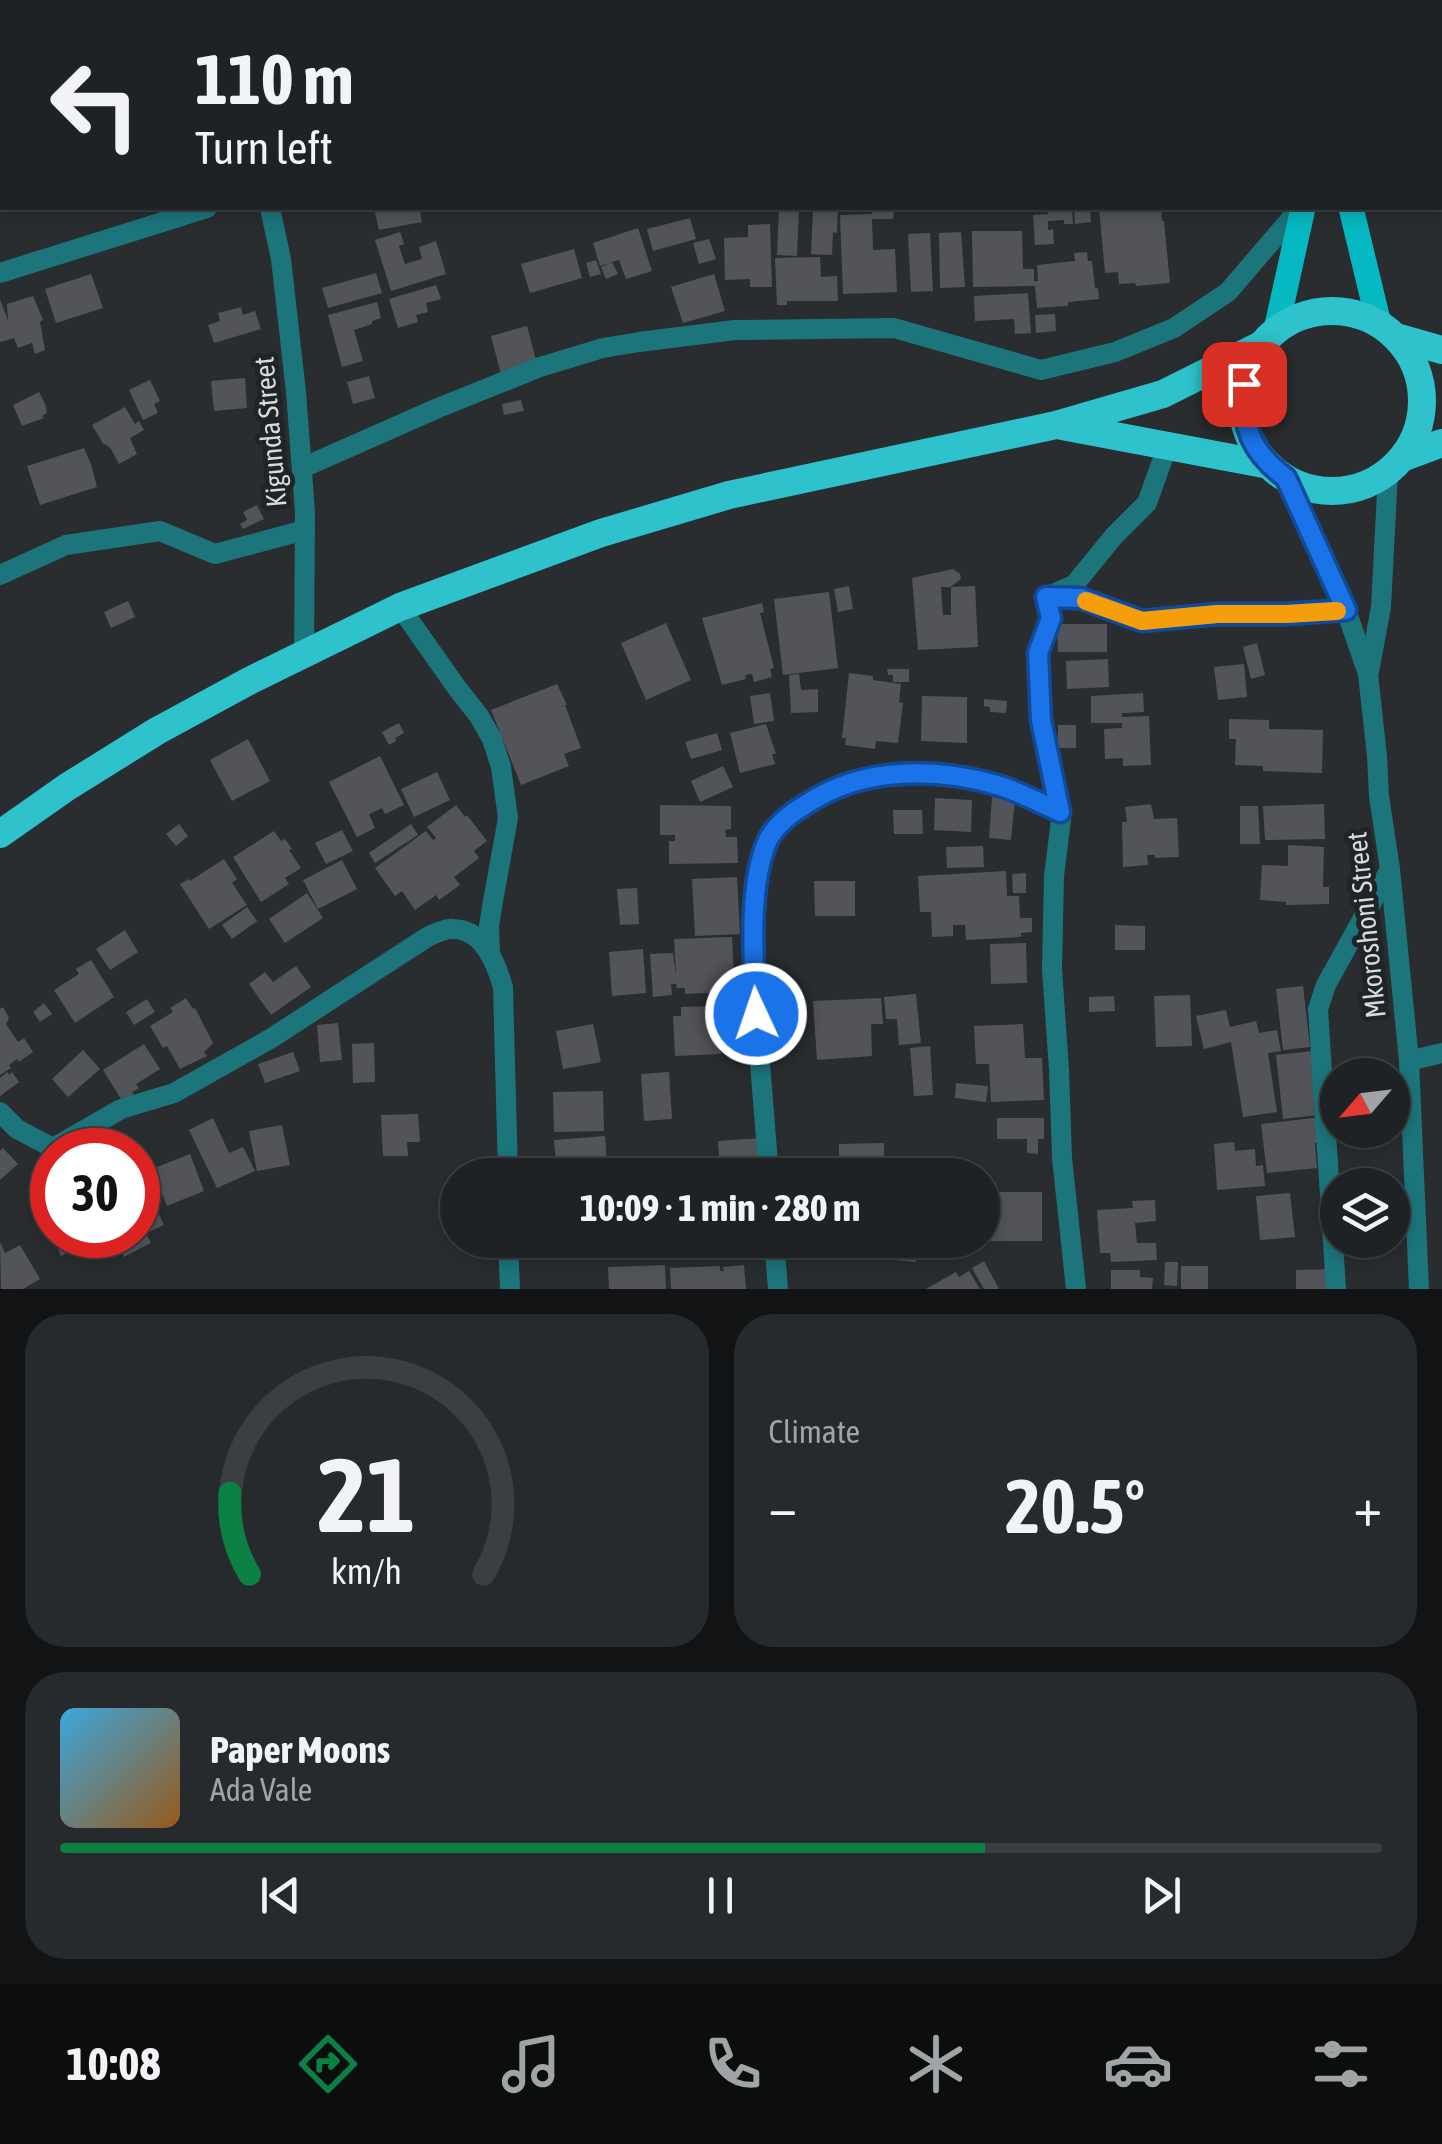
<!DOCTYPE html>
<meta charset="utf-8">
<style>
:root{--surface:#1f2224;--page:#272a2c;--text:#f1f3f6;--muted:#a1a4a6;--line:#3c3f41;--accent:#0b8043}
body{margin:0;font-family:"Asap Condensed",sans-serif;background:var(--page);color:var(--text);height:100vh;display:flex;flex-direction:column;font-size:38px;white-space:nowrap}
*{box-sizing:border-box;margin:0}
p{font-size:32px;color:var(--muted)}
.icon{flex:none;width:55px;height:55px;fill:none;stroke:currentColor;stroke-width:2;stroke-linecap:round;stroke-linejoin:round}
.map{position:relative;height:1289px;overflow:hidden}
.panel{display:flex;flex-direction:column;gap:25px;padding:25px;background:#111314;flex:1}
.panel>*{flex:none}
.guide{position:absolute;left:0px;top:0px;width:1442px;height:210px;box-shadow:0 5px 15px #0003,0 0 0 2px var(--line);background:#1f2224;color:var(--text);overflow:hidden}
.needle{width:65px;rotate:242deg}
.tools{position:absolute;left:1320px;top:1058px;display:grid;gap:20px}
.tools a{display:grid;place-items:center;width:90px;height:90px;border-radius:50%;background:var(--surface);box-shadow:0 5px 15px #0003,0 0 0 2px var(--line);font-size:50px}
.speed{position:absolute;left:30px;top:1128px;display:flex;gap:20px;font-size:50px;font-weight:700;text-align:center}
.speed>*{display:grid;place-content:center;width:130px;height:130px;border-radius:50%;background:var(--surface);box-shadow:0 5px 15px #0003,0 0 0 2px var(--line);line-height:1}
.speed .limit{border:15px solid #d22;background:#fff;color:#111}
.pin{position:absolute;display:grid;place-items:center;width:85px;height:85px;color:#fff;margin:-42px;border-radius:20px;box-shadow:0 5px 15px #0006}
.me{position:absolute;width:110px;margin:-55px;rotate:357deg;stroke-linejoin:round;filter:drop-shadow(0 0 8px #0008)}
.turn{display:flex;align-items:center;gap:35px;height:210px;padding:0 30px;font-size:45px}
.turn .icon{width:130px;height:130px;stroke-width:2.5}
.turn b{display:block;font-size:70px;line-height:85px}
.big{font-size:75px;font-weight:700;line-height:1.1}
.panel .widget{flex:1;display:flex;flex-direction:column;justify-content:center;gap:15px;min-width:0;padding:0 35px;border-radius:40px;background:var(--page)}
.panel .dial{align-items:center;gap:0}
.dial svg{height:260px;overflow:visible;fill:none;stroke:var(--line);stroke-width:7;stroke-linecap:round;text-anchor:middle}
.dial text{fill:var(--text);stroke:none}
.song{display:flex;align-items:center;gap:30px}
.cover{width:120px;height:120px;border-radius:15px;background:linear-gradient(135deg,hsl(200 70% 55%),hsl(30 70% 35%))}
.played{height:10px;border-radius:5px;background:linear-gradient(90deg,var(--accent) 70%,var(--line) 70%)}
.keys{display:flex;justify-content:space-around;direction:ltr}
.heat{display:flex;justify-content:space-between;align-items:center;font-size:55px;direction:ltr}
.panel .tiles{flex:1;display:grid;gap:25px;grid-template-columns:1fr 1fr}
.widget:last-child{grid-column:span 2}
.trip{position:absolute;left:440px;top:1158px;width:560px;height:100px;border-radius:50px;background:var(--surface);box-shadow:0 5px 15px #0003,0 0 0 2px var(--line);font-weight:700;line-height:100px;text-align:center}
.menu{display:flex;height:160px;justify-content:space-around;align-items:center;background:#0c0e0e;color:var(--muted)}
.menu .icon{width:70px;height:70px}
.menu .on{color:var(--accent)}
.menu b{font-size:45px;color:var(--text)}
.map>svg:first-child{display:block}
.building{fill:#525459}
.lines{fill:none;stroke-linecap:round;stroke-linejoin:round}
.minor{stroke:#1c757b;stroke-width:20}
.tertiary{stroke:#1c757b;stroke-width:20}
.primary{stroke:#06b8c2;stroke-width:25}
.trunk{stroke:#2ec2cc;stroke-width:28}
.route-casing{stroke:#114b97;stroke-width:25}
.route{stroke:#1a73e8;stroke-width:18}
.slow{stroke:#f59e0b;stroke-width:18}
.labels{text-anchor:middle;stroke-width:10;stroke-linejoin:round;paint-order:stroke}
.street-label{font-size:28px;fill:#d8dbdd;stroke:#1f2426}
</style>
<div class="map">
<svg width="1442" height="1289" viewBox="0 0 1442 1289">
<rect width="100%" height="100%" fill="#292d30"/>
<g class="building">
<polygon points="374,208 419,208 422,222 379,230"/>
<polygon points="779,208 799,208 797,256 777,255"/>
<polygon points="819,208 838,208 837,233 833,232 832,255 811,254 813,210 818,210"/>
<polygon points="872,208 894,209 893,219 872,219 873,250 895,249 897,292 843,294 840,215 872,214"/>
<polygon points="1048,208 1072,208 1073,224 1064,224 1064,220 1048,221 1048,230 1053,229 1054,244 1035,245 1033,215 1048,214"/>
<polygon points="1074,208 1090,208 1091,222 1075,224"/>
<polygon points="1099,208 1161,208 1162,221 1164,221 1170,283 1136,286 1135,283 1119,284 1118,272 1105,273"/>
<polygon points="690,218 696,239 653,251 647,229"/>
<polygon points="770,224 772,287 750,287 750,279 725,280 724,238 748,237 748,225"/>
<polygon points="638,228 652,271 626,279 619,260 600,266 593,243"/>
<polygon points="972,231 1022,231 1023,269 1034,269 1034,281 1038,281 1037,265 1075,261 1074,253 1087,252 1088,261 1092,261 1095,288 1098,288 1099,299 1068,302 1068,306 1037,308 1035,286 973,287"/>
<polygon points="400,232 404,244 399,246 405,264 422,259 419,247 436,241 446,274 391,291 375,240"/>
<polygon points="961,232 965,287 940,288 939,233"/>
<polygon points="930,233 933,291 911,292 908,234"/>
<polygon points="709,239 716,259 699,264 693,243"/>
<polygon points="574,249 582,278 530,293 521,264"/>
<polygon points="820,257 821,277 837,276 838,301 787,301 787,305 777,305 775,258"/>
<polygon points="596,260 601,274 590,277 586,263"/>
<polygon points="612,262 618,274 606,279 601,267"/>
<polygon points="376,273 382,293 328,308 322,288"/>
<polygon points="91,274 103,308 56,323 45,289"/>
<polygon points="714,274 725,311 683,323 671,287"/>
<polygon points="436,285 441,299 426,303 428,312 416,315 418,322 398,328 389,299"/>
<polygon points="1028,293 1031,333 1015,334 1014,319 975,321 974,296"/>
<polygon points="33,296 43,320 40,322 45,350 35,354 32,343 18,348 14,338 0,342 0,299 8,321 7,304"/>
<polygon points="377,302 381,318 372,321 372,324 354,330 363,361 342,367 328,315"/>
<polygon points="241,307 243,315 255,311 261,329 214,343 208,325 220,321 218,313"/>
<polygon points="1055,314 1056,331 1036,333 1035,315"/>
<polygon points="527,326 537,364 501,374 491,336"/>
<polygon points="369,376 375,398 353,404 347,382"/>
<polygon points="245,378 247,408 214,411 211,381"/>
<polygon points="150,380 160,401 154,404 158,413 143,420 129,390"/>
<polygon points="39,392 45,404 47,413 42,416 44,418 22,426 13,405"/>
<polygon points="521,400 524,411 504,415 502,404"/>
<polygon points="125,407 135,424 139,421 144,430 130,438 137,454 119,464 111,449 105,444 104,445 92,425"/>
<polygon points="84,448 91,464 97,487 40,505 27,466"/>
<polygon points="257,505 264,519 243,529 240,524 247,520 243,512"/>
<polygon points="953,569 960,574 961,579 950,587 941,587 943,615 951,615 951,587 975,586 978,647 918,650 912,578"/>
<polygon points="849,586 853,609 838,612 834,589"/>
<polygon points="829,592 838,668 783,675 774,599"/>
<polygon points="128,601 135,617 111,628 104,612"/>
<polygon points="762,603 764,612 760,613 774,668 770,669 772,677 754,682 752,674 745,675 746,679 722,685 702,618"/>
<polygon points="666,623 691,680 646,700 621,643"/>
<polygon points="1057,624 1107,624 1107,652 1058,652"/>
<polygon points="1257,643 1265,675 1251,679 1243,647"/>
<polygon points="1108,659 1109,687 1067,689 1066,661"/>
<polygon points="1244,664 1247,697 1218,700 1214,667"/>
<polygon points="887,669 909,669 909,682 893,682 893,675 888,675"/>
<polygon points="849,673 873,676 873,680 901,684 899,702 903,703 898,743 876,741 875,749 845,745 846,738 842,738"/>
<polygon points="799,674 801,690 818,689 818,712 791,713 789,675"/>
<polygon points="557,684 567,705 565,705 581,748 564,754 569,766 521,785 491,710"/>
<polygon points="770,693 774,721 754,724 750,696"/>
<polygon points="1143,693 1144,712 1122,713 1122,717 1149,716 1151,765 1123,766 1123,758 1105,759 1104,729 1122,728 1122,723 1091,723 1091,696"/>
<polygon points="922,696 967,697 967,743 921,741"/>
<polygon points="984,699 1007,701 1006,713 990,712 990,707 984,706"/>
<polygon points="1229,719 1269,720 1269,729 1323,730 1322,773 1263,771 1263,766 1235,765 1236,739 1229,739"/>
<polygon points="399,723 404,733 395,738 396,741 389,745 382,732"/>
<polygon points="766,724 776,754 772,754 775,764 740,773 730,733"/>
<rect x="1058" y="725" width="18" height="23"/>
<polygon points="717,733 722,750 691,759 685,742"/>
<polygon points="248,739 270,781 232,801 210,760"/>
<polygon points="380,756 404,805 385,814 382,808 369,814 375,828 357,837 329,782"/>
<polygon points="723,766 733,787 700,802 691,781"/>
<polygon points="437,772 450,800 414,817 401,789"/>
<polygon points="992,797 1015,800 1011,840 989,838"/>
<polygon points="935,798 972,800 971,832 934,830"/>
<polygon points="1151,804 1154,819 1177,818 1179,857 1155,858 1155,855 1147,855 1148,865 1123,867 1122,822 1127,822 1125,807"/>
<polygon points="1324,804 1325,839 1265,840 1263,806"/>
<polygon points="456,805 465,817 467,815 487,841 474,851 479,858 454,877 460,885 439,900 436,895 415,910 402,891 395,896 375,868 426,831 433,840 436,838 427,827"/>
<polygon points="660,805 731,806 731,829 725,830 726,837 737,837 738,863 669,864 669,841 675,841 675,835 660,835"/>
<polygon points="1240,806 1258,806 1260,844 1240,844"/>
<polygon points="893,810 922,810 923,834 894,834"/>
<polygon points="179,824 188,836 176,846 166,834"/>
<polygon points="411,824 418,835 375,863 369,853"/>
<polygon points="342,830 353,851 326,864 315,843"/>
<polygon points="274,831 281,841 285,839 292,849 289,850 301,868 285,878 289,884 261,902 233,857"/>
<polygon points="1288,845 1324,847 1323,887 1329,887 1329,904 1286,905 1286,902 1260,900 1262,865 1288,866"/>
<polygon points="983,846 984,867 947,868 946,847"/>
<polygon points="224,859 237,879 232,883 247,905 209,929 180,884 189,879 190,881"/>
<polygon points="342,860 357,889 318,909 303,880"/>
<polygon points="1006,871 1007,896 1019,896 1020,918 1032,918 1032,932 1021,933 1021,937 966,940 965,925 953,925 953,936 932,937 931,912 920,912 918,876"/>
<polygon points="1026,873 1026,893 1013,893 1012,874"/>
<polygon points="737,877 740,934 695,936 692,879"/>
<polygon points="814,881 855,881 855,916 815,916"/>
<polygon points="637,888 639,924 620,925 617,889"/>
<polygon points="307,893 323,918 285,943 269,919"/>
<polygon points="247,907 257,921 232,939 222,925"/>
<polygon points="1115,925 1145,926 1145,950 1115,950"/>
<polygon points="125,930 138,952 110,970 96,949"/>
<polygon points="732,937 734,976 725,976 726,992 685,994 685,988 677,988 676,984 671,984 672,995 653,997 650,954 673,953 676,976 674,939"/>
<polygon points="1026,943 1027,983 991,984 990,944"/>
<polygon points="643,949 646,993 612,996 609,952"/>
<polygon points="91,960 114,997 75,1023 54,990 79,974 76,969"/>
<polygon points="296,966 311,987 271,1015 249,984 265,972 273,982"/>
<polygon points="1303,986 1310,1047 1283,1050 1276,989"/>
<polygon points="916,994 921,1043 899,1045 897,1019 886,1019 884,997"/>
<polygon points="1190,995 1192,1046 1156,1047 1154,996"/>
<polygon points="1114,996 1115,1011 1089,1012 1089,997"/>
<polygon points="186,998 193,1009 195,1008 213,1043 204,1052 207,1056 180,1069 167,1046 163,1048 150,1026 173,1012 170,1008"/>
<polygon points="881,998 883,1024 871,1024 872,1056 817,1060 813,1001"/>
<polygon points="147,999 155,1012 134,1025 126,1012"/>
<polygon points="44,1003 52,1014 40,1022 33,1012"/>
<polygon points="741,1005 742,1033 737,1033 737,1047 720,1047 721,1054 675,1056 673,1016 681,1016 681,1007"/>
<polygon points="3,1007 9,1018 6,1024 18,1042 24,1038 33,1052 19,1062 17,1059 9,1065 11,1068 0,1075 0,1009"/>
<polygon points="1226,1010 1230,1027 1256,1021 1259,1033 1277,1030 1281,1051 1268,1053 1277,1112 1243,1117 1231,1042 1204,1049 1196,1016"/>
<polygon points="338,1023 342,1060 320,1062 317,1025"/>
<polygon points="593,1024 601,1062 563,1069 556,1031"/>
<polygon points="1023,1024 1025,1058 1042,1058 1044,1100 991,1102 989,1064 976,1064 974,1026"/>
<polygon points="374,1043 375,1082 353,1083 352,1044"/>
<polygon points="144,1044 160,1069 136,1084 139,1088 132,1092 134,1095 126,1100 124,1097 121,1099 103,1070"/>
<polygon points="930,1046 933,1095 914,1096 910,1048"/>
<polygon points="83,1050 100,1069 68,1097 52,1079"/>
<polygon points="1313,1051 1327,1114 1283,1119 1276,1055"/>
<polygon points="293,1052 300,1071 265,1083 258,1064"/>
<polygon points="7,1072 9,1075 12,1072 19,1082 0,1096 0,1078"/>
<polygon points="669,1072 672,1119 644,1121 641,1074"/>
<polygon points="956,1083 988,1086 986,1102 955,1098"/>
<polygon points="603,1091 604,1131 554,1132 553,1092"/>
<polygon points="418,1114 420,1142 407,1142 408,1156 383,1156 381,1115"/>
<polygon points="1322,1117 1324,1142 1315,1143 1317,1168 1267,1173 1261,1124"/>
<polygon points="213,1118 229,1153 243,1147 255,1171 217,1188 189,1130"/>
<polygon points="997,1118 1044,1118 1044,1139 1038,1139 1038,1154 1027,1153 1027,1139 997,1139"/>
<polygon points="282,1125 290,1165 257,1171 249,1131"/>
<polygon points="605,1136 608,1175 557,1175 554,1140"/>
<polygon points="763,1138 766,1169 720,1173 718,1141"/>
<polygon points="1234,1142 1235,1151 1255,1149 1256,1166 1263,1165 1265,1186 1217,1190 1214,1144"/>
<polygon points="884,1143 884,1171 839,1172 839,1144"/>
<polygon points="3,1148 18,1164 0,1180 0,1151"/>
<polygon points="190,1154 204,1191 167,1206 152,1169"/>
<polygon points="148,1191 164,1225 149,1232 148,1229 145,1231 151,1243 124,1257 113,1235 138,1235 138,1219 142,1216 138,1208 138,1196"/>
<rect x="982" y="1192" width="60" height="49"/>
<polygon points="1290,1193 1295,1237 1260,1240 1256,1196"/>
<polygon points="1155,1200 1156,1221 1135,1223 1137,1243 1156,1243 1157,1260 1111,1262 1110,1253 1100,1253 1097,1210 1133,1208 1132,1201"/>
<polygon points="52,1235 92,1235 95,1241 61,1256"/>
<polygon points="558,1240 599,1240 600,1248 560,1253"/>
<polygon points="856,1240 908,1240 908,1242 917,1242 916,1262 855,1256"/>
<polygon points="0,1242 5,1253 20,1245 40,1279 23,1289 1,1289"/>
<polygon points="984,1261 999,1289 984,1289 972,1268"/>
<polygon points="1165,1262 1178,1262 1177,1286 1164,1285"/>
<polygon points="665,1265 666,1289 609,1289 608,1267"/>
<polygon points="744,1265 746,1289 671,1289 670,1268 720,1266 720,1271 724,1271 723,1267"/>
<rect x="1181" y="1266" width="27" height="23"/>
<polygon points="1334,1269 1335,1289 1296,1289 1296,1270"/>
<polygon points="1111,1270 1140,1270 1140,1277 1153,1278 1152,1289 1111,1289"/>
<polygon points="969,1271 980,1289 926,1289 956,1272 959,1277"/>
</g>
<g class="lines">
<g class="minor">
<polyline points="198,0 200,2"/>
<polyline points="969,0 969,2"/>
<polyline points="270,208 281,259 296,392 305,512 304,654"/>
<polyline points="0,273 207,208"/>
<polyline points="302,468 438,408 540,367 603,348 639,342 735,330 894,328 1041,370 1115,352 1174,328 1228,292 1300,208"/>
<polyline points="0,575 66,545 160,531 215,554 305,530"/>
<polyline points="1052,598 1080,599 1142,621 1217,614 1285,614 1346,610"/>
<polyline points="400,607 457,688 479,716 492,739 501,767 508,818 493,901 489,926 490,953"/>
<polyline points="1409,1061 1442,1053"/>
<path d="M0,1112L17,1129L53,1148L121,1109L174,1093L270,1039L429,936C437,933 445,928 453,929C483,929 496,963 503,987L508,1175"/>
<polyline points="769,1175 756,1014 754,920 759,875 768,841 778,825 798,809 842,783 891,773 945,775 999,785 1060,812"/>
<polyline points="508,1240 510,1289"/>
<polyline points="774,1240 778,1289"/>
<polyline points="1076,1289 1062,1158 1059,1070 1052,969 1054,876 1061,820 1059,800 1041,720 1039,677 1038,653 1051,618 1046,597 1074,585 1114,536 1147,503 1167,447"/>
<polyline points="1336,1289 1318,1009 1326,985 1390,869"/>
</g>
<g class="tertiary">
<polyline points="1286,479 1346,610 1368,674 1377,756 1379,796 1390,869 1409,1061 1419,1289"/>
<polyline points="1369,672 1381,607 1388,473"/>
</g>
<g class="primary">
<polyline points="1323,0 1324,2"/>
<polyline points="1351,208 1379,324"/>
<polyline points="1276,330 1303,208"/>
</g>
<g class="trunk">
<circle cx="1332" cy="401" r="90"/>
<polyline points="1396,337 1442,350"/>
<polyline points="1062,426 1269,465"/>
<polyline points="1404,457 1442,443"/>
<polyline points="0,834 67,787 157,731 249,681 400,607 601,533 729,495 1056,425 1163,394 1261,345"/>
</g>
</g>
<g class="lines">
<defs>
<path id="route" d="M756,1014C754,965 747,886 768,840C777,822 796,810 813,800C867,767 937,768 997,785C1018,791 1040,803 1060,812L1041,720L1038,653L1051,618L1046,597L1080,598L1142,621L1217,614H1286L1346,610L1286,478C1251,452 1242,428 1244,384"/>
</defs>
<use href="#route" class="route-casing"/>
<use href="#route" class="route"/>
<polyline class="slow" points="1086,601 1142,621 1217,614 1286,614 1337,611"/>
</g>
<g class="labels">
<g class="street-label">
<text transform="translate(270 432) rotate(-95)" y="10">Kigunda Street</text>
<text transform="translate(1366 925) rotate(-96)" y="10">Mkoroshoni Street</text>
</g>
</g>
</svg>
<div class="tools">
<a><svg class="needle" viewBox="-14 -14 28 28"><path d="M0-13l5 13h-10z" fill="#e53935"/><path d="M0 13l5-13h-10z" fill="#a1a4a6"/></svg></a>
<a><svg class="icon" aria-label="layers" viewBox="0 0 24 24"><path d="M12 4l9 5-9 5-9-5zM3 14l9 5 9-5"/></svg></a>
</div>
<div class="speed"><div class="limit">30</div></div>
<div class="pin" style="left:1244px;top:384px;background:#d93025"><svg class="icon" aria-label="arrive" viewBox="0 0 24 24"><path d="M6 21V4h12l-3 4 3 4H6"/></svg></div>
<svg class="me" style="left:756px;top:1014px" viewBox="-20 -20 40 40"><circle r="17" fill="#1a73e8" stroke="#fff" stroke-width="3"/><path d="M0-11L8 9 0 5-8 9z" fill="#fff"/></svg>
<div class="trip">10:09 · 1 min · 280 m</div>
<div class="guide">
<div class="turn"><svg class="icon" aria-label="left" viewBox="0 0 24 24"><path d="M17 20v-9H6M10 6l-5 5 5 5"/></svg><div><b>110 m</b>Turn left</div></div>
</div>
</div>
<section class="panel">
<div class="tiles">
<div class="widget dial"><svg viewBox="0 0 100 80">
<path d="M14 69A42 42 0 1 1 86 69"/>
<path d="M14 69A42 42 0 0 1 8 44" stroke="#0b8043"/>
<text x="50" y="56" font-size="32" font-weight="700">21</text>
<text x="50" y="72" font-size="11">km/h</text>
</svg></div>
<div class="widget"><p>Climate</p>
<div class="heat"><a>−</a><b class="big">20.5°</b><a>+</a></div>
</div>
<div class="widget">
<div class="song"><i class="cover"></i><div><b>Paper Moons</b><p>Ada Vale</p></div></div>
<div class="played"></div>
<div class="keys"><svg class="icon" aria-label="previous" viewBox="0 0 24 24"><path d="M18 5L8 12l10 7zM5 5v14"/></svg><svg class="icon" aria-label="pause" viewBox="0 0 24 24"><path d="M8 5v14M16 5v14"/></svg><svg class="icon" aria-label="next" viewBox="0 0 24 24"><path d="M6 5l10 7-10 7zM19 5v14"/></svg></div>
</div>
</div>
</section>
<nav class="menu">
<b>10:08</b>
<svg class="icon on" aria-label="directions" viewBox="0 0 24 24"><path d="M12 3l9 9-9 9-9-9zM9 14v-3h6M13 9l2 2-2 2"/></svg>
<svg class="icon" aria-label="music" viewBox="0 0 24 24"><path d="M9 18V5l10-2v13"/><circle cx="6" cy="18" r="3"/><circle cx="16" cy="16" r="3"/></svg>
<svg class="icon" aria-label="phone" viewBox="0 0 24 24"><path d="M5 4h4l2 5-3 2q2 4 5 5l2-3 5 2v4C11 20 4 13 5 4z"/></svg>
<svg class="icon" aria-label="climate" viewBox="0 0 24 24"><path d="M12 3v18M4 7l16 10M4 17L20 7"/></svg>
<svg class="icon" aria-label="car" viewBox="0 0 24 24"><path d="M5 17H2v-5l4-1 3-4h7l3 4 3 1v5h-3M9 17h6M6 11h13"/><circle cx="7" cy="17" r="2"/><circle cx="17" cy="17" r="2"/></svg>
<svg class="icon" aria-label="filters" viewBox="0 0 24 24"><path d="M4 7h16M4 17h16"/><circle cx="9" cy="7" r="2"/><circle cx="15" cy="17" r="2"/></svg>
</nav>
